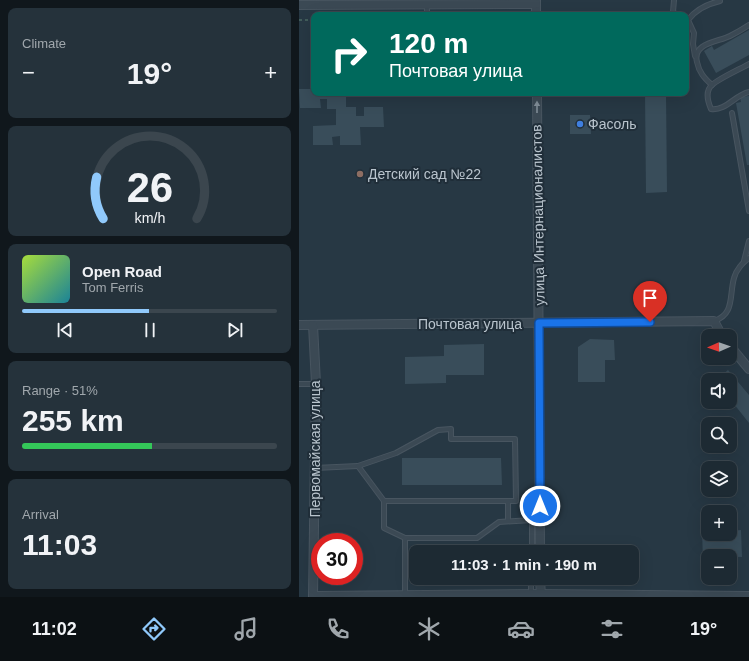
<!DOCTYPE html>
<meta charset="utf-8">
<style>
:root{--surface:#1d2a33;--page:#25323b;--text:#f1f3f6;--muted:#a0a7ac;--line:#3b464e;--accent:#90c9fb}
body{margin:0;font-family:Arial,sans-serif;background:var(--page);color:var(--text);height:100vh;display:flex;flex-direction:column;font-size:15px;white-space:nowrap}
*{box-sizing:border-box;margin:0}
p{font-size:13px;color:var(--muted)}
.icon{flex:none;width:22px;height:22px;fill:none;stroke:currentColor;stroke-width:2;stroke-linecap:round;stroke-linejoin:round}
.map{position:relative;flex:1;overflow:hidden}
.panel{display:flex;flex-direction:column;gap:8px;padding:8px;background:#10171c;width:299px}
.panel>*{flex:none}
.top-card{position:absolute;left:12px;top:12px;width:378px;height:84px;border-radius:8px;box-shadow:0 4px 16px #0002,0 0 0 1px var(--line);background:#00695c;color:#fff;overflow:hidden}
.needle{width:26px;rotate:268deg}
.tools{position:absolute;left:402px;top:329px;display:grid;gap:8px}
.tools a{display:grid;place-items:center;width:36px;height:36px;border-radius:8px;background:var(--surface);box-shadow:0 4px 16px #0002,0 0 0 1px var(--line);font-size:20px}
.speed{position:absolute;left:12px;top:533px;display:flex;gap:8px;font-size:20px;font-weight:700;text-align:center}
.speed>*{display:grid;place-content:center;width:52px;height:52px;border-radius:50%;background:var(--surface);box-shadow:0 4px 16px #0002,0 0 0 1px var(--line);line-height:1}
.speed .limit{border:6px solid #d22;background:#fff;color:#111}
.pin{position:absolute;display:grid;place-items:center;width:34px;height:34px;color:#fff;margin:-41px -17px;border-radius:50% 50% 50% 0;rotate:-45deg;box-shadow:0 0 4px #0007}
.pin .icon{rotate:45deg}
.me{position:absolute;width:44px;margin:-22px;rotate:0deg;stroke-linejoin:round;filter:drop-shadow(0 0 3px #0008)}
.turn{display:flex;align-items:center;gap:14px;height:84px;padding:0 12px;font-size:18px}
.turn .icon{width:52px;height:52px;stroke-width:2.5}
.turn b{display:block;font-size:28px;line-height:34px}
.big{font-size:30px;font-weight:800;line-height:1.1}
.panel .card{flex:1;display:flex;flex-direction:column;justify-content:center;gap:6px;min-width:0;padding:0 14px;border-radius:8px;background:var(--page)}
.panel .dial{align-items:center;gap:0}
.dial svg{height:104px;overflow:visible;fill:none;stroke:var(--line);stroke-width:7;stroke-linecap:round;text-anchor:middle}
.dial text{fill:var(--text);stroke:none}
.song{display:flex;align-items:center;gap:12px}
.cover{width:48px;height:48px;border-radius:6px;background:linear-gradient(135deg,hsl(80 70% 55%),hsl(190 70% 35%))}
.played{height:4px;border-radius:2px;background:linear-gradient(90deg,var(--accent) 50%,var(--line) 50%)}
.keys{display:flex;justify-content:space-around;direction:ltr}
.heat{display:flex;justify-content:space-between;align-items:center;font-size:22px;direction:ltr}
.charge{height:6px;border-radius:3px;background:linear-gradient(90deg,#34c759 51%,var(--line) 0)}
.trip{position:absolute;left:110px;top:545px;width:230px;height:40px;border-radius:8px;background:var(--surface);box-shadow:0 4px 16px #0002,0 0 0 1px var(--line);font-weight:800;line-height:40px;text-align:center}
.dock{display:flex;height:64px;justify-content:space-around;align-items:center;background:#0c1114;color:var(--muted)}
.dock .icon{width:28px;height:28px}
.dock .selected{color:var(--accent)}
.dock b{font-size:18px;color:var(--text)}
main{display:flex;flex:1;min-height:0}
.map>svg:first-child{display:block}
.building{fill:#394d5a}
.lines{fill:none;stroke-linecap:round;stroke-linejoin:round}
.lane-casing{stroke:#485560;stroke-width:6}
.street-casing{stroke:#485560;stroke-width:10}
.path{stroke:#425d5b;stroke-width:2;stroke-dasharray:3 3;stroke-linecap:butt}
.lane{stroke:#3b4954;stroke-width:4}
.street{stroke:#3b4954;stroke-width:8}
.oneway{fill:#808d97}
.route-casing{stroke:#114b97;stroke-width:10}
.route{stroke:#1a73e8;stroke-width:7}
.shop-dot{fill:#3f7fe0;stroke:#202e39;stroke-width:1.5}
.education-dot{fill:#8d6e63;stroke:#202e39;stroke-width:1.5}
.labels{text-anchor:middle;stroke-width:4;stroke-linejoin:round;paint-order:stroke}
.poi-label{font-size:14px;fill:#b9c4cd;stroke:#202e39;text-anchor:start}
.street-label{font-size:14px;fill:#b9c4cd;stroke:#202e39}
</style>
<main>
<section class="panel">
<div class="card"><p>Climate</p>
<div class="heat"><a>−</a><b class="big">19°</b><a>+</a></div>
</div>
<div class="card dial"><svg viewBox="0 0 100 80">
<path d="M14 69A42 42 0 1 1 86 69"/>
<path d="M14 69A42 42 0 0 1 9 37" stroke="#90c9fb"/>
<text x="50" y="56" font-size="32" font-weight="700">26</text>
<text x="50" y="72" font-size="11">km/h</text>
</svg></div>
<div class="card">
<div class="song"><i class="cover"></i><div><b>Open Road</b><p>Tom Ferris</p></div></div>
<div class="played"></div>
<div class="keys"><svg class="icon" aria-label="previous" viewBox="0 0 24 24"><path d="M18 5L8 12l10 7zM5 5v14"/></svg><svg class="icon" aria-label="pause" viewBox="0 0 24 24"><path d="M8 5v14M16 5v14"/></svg><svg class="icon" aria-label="next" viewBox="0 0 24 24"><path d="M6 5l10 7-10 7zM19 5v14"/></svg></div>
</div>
<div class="card"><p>Range · 51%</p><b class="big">255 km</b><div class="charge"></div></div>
<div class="card"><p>Arrival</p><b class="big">11:03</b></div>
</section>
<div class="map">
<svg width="450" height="597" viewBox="0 0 450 597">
<rect width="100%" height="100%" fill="#273844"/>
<g class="building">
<polygon points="450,30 450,55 417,73 405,51 413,46 415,50"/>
<polygon points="0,89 15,89 15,93 47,93 47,107 57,107 57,116 65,116 65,107 84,107 85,127 61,127 62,145 41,145 41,136 33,137 34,145 14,145 14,126 37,125 37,109 28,109 28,99 21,99 22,108 1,108"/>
<polygon points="346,93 367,93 368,192 347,193"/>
<polygon points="450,96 450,165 448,165 437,103 442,102 441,97"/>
<polygon points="271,115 291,115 292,134 271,134"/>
<polygon points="291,339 315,340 316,360 306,360 306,382 279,382 279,347"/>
<polygon points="185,344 185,375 147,375 147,383 106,384 106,357 145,356 145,345"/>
<polygon points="429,370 450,395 450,423 431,399 431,380 417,380"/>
<polygon points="103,458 202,458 203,485 103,485"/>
<polygon points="442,530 443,557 409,556 409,558 404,559 403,532 409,531 409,534 431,534 431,531"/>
<polygon points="112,548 194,548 194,552 117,552 117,577 112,577"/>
</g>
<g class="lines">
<defs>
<g id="lane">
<polyline points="375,0 374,12 378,15"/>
<polyline points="128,5 128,15"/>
<path d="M396,56L394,44L395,33L389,20C397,9 408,4 421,1"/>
<path d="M450,64C441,69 419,79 413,85C406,91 409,102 412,109C427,111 436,95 450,92"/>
<path d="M413,85C405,78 400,72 398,62C393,43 419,42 431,36C437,33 444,29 450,25"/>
<polyline points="433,113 450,211"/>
<polyline points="445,261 450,241"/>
<path d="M415,321C436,314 430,296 435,278C437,270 444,262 450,258"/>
<polyline points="0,384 17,384"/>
<polyline points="16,468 59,466"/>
<polyline points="85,501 59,466 97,453 139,430 152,429 152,439 216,439 217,501 209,501"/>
<polyline points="106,538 85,528 85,501 209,501 209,521"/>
<polyline points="232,594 232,578"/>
<polyline points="106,595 106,538 178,538 200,522 233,520 233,552"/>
</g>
<g id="street">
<polyline points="237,0 237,15"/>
<polyline points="0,5 237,4"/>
<polyline points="238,93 241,552"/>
<polyline points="0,325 415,321 423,336"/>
<polyline points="14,325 17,384 14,597"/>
<polyline points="431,346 450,369"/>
<polyline points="241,578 242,597"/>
<polyline points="14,596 241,594 450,596"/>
</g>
</defs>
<use href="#lane" class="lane-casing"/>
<use href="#street" class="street-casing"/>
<polyline class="path" points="0,20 15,20"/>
<use href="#lane" class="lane"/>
<use href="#street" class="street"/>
</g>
<defs><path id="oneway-solid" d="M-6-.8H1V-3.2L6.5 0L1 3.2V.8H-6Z"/></defs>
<use class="oneway" href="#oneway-solid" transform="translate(238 107) rotate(-90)"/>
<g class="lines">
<defs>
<polyline id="route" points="241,506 240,323 351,322"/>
</defs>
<use href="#route" class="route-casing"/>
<use href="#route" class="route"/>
</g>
<circle class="shop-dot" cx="281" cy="124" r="4"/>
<circle class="education-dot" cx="61" cy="174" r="4"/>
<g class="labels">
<g class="poi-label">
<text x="289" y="129">Фасоль</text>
<text x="69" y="179">Детский сад №22</text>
</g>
<g class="street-label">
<text transform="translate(239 215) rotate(-91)" y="5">улица Интернационалистов</text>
<text x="171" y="329">Почтовая улица</text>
<text transform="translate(16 449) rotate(-90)" y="5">Первомайская улица</text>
</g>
</g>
</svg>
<div class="tools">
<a><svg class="needle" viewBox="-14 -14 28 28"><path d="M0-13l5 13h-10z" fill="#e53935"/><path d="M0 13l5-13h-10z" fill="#a0a7ac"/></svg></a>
<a><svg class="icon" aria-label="sound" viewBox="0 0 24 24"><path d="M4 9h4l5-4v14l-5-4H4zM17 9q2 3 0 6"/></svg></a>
<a><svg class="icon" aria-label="search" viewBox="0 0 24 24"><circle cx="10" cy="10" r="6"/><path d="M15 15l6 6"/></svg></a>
<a><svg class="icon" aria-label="layers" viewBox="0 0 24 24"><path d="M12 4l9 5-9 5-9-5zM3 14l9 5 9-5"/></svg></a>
<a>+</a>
<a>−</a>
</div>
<div class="speed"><div class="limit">30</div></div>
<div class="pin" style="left:351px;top:322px;background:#d93025"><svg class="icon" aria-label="arrive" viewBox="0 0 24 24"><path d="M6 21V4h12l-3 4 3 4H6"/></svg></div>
<svg class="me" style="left:241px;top:506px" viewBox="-20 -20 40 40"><circle r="17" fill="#1a73e8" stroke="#fff" stroke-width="3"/><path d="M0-11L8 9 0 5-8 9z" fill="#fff"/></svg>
<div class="trip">11:03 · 1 min · 190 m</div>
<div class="top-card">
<div class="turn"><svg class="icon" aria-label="right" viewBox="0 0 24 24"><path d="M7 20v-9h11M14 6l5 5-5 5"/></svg><div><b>120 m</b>Почтовая улица</div></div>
</div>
</div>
</main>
<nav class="dock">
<b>11:02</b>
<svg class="icon selected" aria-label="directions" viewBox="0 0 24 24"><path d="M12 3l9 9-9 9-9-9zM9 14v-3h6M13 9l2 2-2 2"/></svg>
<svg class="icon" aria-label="music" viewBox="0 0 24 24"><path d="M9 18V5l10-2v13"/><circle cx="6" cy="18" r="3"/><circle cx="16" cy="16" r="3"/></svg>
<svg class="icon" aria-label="phone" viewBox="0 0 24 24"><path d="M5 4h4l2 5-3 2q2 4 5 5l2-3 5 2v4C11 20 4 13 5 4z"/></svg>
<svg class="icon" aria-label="climate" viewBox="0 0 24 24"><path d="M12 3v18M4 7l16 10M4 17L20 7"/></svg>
<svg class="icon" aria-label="car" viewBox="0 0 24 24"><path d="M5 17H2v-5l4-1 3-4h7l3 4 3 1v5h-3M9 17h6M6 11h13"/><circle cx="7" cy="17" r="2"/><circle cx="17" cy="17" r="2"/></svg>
<svg class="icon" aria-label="filters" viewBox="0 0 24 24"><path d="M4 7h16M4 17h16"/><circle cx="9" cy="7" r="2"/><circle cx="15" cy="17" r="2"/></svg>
<b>19°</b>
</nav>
